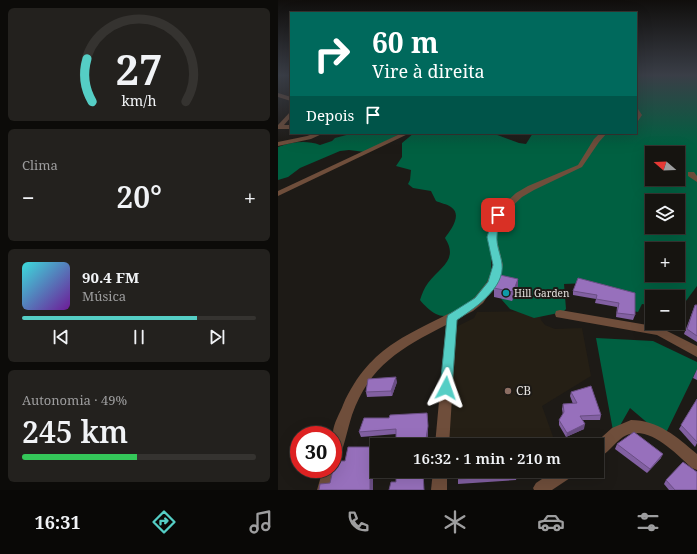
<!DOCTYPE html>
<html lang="pt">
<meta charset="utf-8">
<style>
:root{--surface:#161410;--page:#23211e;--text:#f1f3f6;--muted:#9e9e9f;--line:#353330;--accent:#55cec5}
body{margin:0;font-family:"Noto Serif",serif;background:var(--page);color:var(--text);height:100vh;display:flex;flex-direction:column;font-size:15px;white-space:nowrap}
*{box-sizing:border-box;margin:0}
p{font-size:13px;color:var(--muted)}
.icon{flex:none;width:22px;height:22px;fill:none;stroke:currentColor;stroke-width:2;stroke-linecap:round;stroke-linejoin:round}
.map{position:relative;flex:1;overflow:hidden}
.drawer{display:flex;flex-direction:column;gap:8px;padding:8px;background:#0c0b09;width:278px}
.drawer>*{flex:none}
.guide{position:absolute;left:12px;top:12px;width:347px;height:122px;border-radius:0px;box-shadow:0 4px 16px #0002,0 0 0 1px var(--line);background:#00695c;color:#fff;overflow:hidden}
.needle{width:26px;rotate:289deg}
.fabs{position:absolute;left:367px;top:146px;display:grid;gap:8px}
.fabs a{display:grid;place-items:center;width:40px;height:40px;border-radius:0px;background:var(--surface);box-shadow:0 4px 16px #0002,0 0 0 1px var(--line);font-size:20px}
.speed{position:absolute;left:12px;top:426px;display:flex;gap:8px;font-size:20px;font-weight:700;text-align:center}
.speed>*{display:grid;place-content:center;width:52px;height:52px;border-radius:50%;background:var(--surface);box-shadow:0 4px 16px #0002,0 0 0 1px var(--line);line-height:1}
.speed .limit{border:6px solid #d22;background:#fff;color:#111}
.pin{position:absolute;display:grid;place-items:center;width:34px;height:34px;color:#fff;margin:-17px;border-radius:8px;box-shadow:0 2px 6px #0006}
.me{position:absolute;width:44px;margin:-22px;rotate:4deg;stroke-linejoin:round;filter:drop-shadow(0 0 3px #0008)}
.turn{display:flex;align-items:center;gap:14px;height:84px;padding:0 16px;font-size:18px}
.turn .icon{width:52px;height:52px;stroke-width:2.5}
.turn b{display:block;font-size:28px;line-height:34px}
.then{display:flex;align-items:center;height:38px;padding:0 16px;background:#0003;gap:8px;font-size:15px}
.big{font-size:30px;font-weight:600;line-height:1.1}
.drawer .tile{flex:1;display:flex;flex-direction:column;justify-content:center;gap:6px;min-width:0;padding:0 14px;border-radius:6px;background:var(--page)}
.drawer .dial{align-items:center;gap:0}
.dial svg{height:104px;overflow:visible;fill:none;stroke:var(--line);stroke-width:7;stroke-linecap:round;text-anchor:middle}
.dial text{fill:var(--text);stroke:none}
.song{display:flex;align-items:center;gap:12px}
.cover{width:48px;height:48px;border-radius:6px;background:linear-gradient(135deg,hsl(180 70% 55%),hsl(280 70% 35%))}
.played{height:4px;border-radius:2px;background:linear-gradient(90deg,var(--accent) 75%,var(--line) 75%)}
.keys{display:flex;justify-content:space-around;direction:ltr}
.heat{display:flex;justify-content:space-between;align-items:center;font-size:22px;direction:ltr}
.charge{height:6px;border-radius:3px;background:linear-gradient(90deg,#34c759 49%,var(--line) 0)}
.trip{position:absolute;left:92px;top:438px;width:234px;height:40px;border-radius:0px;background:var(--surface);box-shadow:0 4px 16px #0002,0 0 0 1px var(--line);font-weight:600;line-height:40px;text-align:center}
.menu{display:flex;height:64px;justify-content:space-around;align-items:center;background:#090806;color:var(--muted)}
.menu .icon{width:28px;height:28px}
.menu .selected{color:var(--accent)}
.menu b{font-size:18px;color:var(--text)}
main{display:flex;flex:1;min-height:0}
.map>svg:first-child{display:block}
.built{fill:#251f15}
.forest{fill:#006041;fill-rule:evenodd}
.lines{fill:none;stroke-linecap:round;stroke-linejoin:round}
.minor{fill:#6f4e3b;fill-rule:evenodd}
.wall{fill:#8260a2}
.shaded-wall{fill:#6a4e84}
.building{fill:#9770bc;stroke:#6a4e84}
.route{fill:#55cec5;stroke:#378680}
.culture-dot{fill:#0f9aa8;stroke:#1d1a16;stroke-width:1.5}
.education-dot{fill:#8d6e63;stroke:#1d1a16;stroke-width:1.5}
.labels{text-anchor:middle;stroke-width:4;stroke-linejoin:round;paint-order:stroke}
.poi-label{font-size:10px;fill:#e3e0dd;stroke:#1d1a16;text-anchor:start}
.near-poi-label{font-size:12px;fill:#e3e0dd;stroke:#1d1a16;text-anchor:start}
</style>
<main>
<section class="drawer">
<div class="tile dial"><svg viewBox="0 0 100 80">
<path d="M14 69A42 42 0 1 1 86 69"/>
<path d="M14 69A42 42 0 0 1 10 36" stroke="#55cec5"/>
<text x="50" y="56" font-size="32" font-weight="700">27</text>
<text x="50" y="72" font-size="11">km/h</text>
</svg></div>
<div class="tile"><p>Clima</p>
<div class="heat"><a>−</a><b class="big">20°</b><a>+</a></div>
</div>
<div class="tile">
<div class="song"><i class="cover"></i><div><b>90.4 FM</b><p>Música</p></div></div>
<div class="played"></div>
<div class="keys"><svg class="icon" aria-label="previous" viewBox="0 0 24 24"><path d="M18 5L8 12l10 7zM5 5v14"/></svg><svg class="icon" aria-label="pause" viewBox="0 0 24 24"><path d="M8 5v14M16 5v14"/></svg><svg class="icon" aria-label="next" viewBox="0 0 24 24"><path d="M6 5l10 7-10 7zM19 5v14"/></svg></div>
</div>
<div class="tile"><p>Autonomia · 49%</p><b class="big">245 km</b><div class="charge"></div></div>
</section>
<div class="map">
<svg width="419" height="490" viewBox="0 0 419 490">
<rect width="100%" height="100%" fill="#1d1a16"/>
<polygon class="built" points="261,311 263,320 267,325 277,329 304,328 313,376 264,406 278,445 168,445 174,329 196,318 199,312"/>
<g class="forest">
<path d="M358,76H419V286L405,305L400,307V297H374V314H368L371,305L364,304L360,312L355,311L309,283L286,284L288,309L285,312L256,318L232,309L224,300L219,291L221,268L213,256C213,262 214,268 212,274C208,292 177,324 158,314C152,311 146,305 142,300C144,294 146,288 150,283C162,267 181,260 167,238C172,231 185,215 173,207C169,204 162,203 158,201L153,191L135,188L130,184L132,180L133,170L118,166L124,157V143L136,133H214L241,143L248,144L255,133H358ZM374,153H400V179H374ZM374,201H400V227H374ZM374,249H400V275H374Z"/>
<path d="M76,133H124L87,152L71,150L62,151L22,168L10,177L0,180V147C15,142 28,140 42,145L54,141L57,138Z"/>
<polygon points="318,338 375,341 419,362 419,369 386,437 352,408 336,436"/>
</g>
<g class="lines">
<g class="minor">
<polygon points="0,93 13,97 13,101 0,97"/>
<polygon points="358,108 360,109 364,115 360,121 358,122"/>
<polygon points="13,111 13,117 6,125 13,125 13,129 0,129 0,125"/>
<polygon points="38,133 46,133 33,139 0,146 0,142 29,136"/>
<polygon points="124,133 132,133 0,196 0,191"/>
<path d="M322,133H329L321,142L304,167L256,190L244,197L224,216L218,237L225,265L219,283L205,303L195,311L179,319L171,445H157L168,325C123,348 92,365 74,415C69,431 66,447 60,462L57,464L59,469L55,490H39L45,469H55C55,458 54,443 55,433C55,424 62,413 65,405C93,343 133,335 187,305L197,297L209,282L213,272L215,265L210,237L217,213L238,193L250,186L300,165L316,139Z"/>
<polygon points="410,172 416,172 419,176 419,182 410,176"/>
<polygon points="282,310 381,327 419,346 419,357 379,335 278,317 277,314 278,311"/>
<path d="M353,420C380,420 399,437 419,454V470L414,468C398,454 369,422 345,437C336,443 330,454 319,458V445H315L334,428Z"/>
<polygon points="155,471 169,471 169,490 153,490"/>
<polygon points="276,471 297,471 295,476 274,490 256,490 255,488 258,483"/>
</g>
</g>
<g class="wall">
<polygon points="240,279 240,288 234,301 216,297 216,288"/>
<polygon points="295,291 357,293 357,315 355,320 338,317 339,307 317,303 318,299 295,295"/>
<polygon points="417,305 419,305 419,342 406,334"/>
<polygon points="419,369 419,380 415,378"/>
<polygon points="119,382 114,396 89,397 88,392"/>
<polygon points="293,392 323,415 322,420 304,420 306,429 288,437 281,425 281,420 285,415 284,409 285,404 295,404 292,396"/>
<polygon points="419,399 419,443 417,447 401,429"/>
<polygon points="149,413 150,431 149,445 118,445 118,434 83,437 81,432"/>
<polygon points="339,444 383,458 369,473 337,449"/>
<polygon points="99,449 99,465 95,465 95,490 41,490 52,483"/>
<polygon points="118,471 148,471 147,478 118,482"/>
<polygon points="239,476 238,480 180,484 180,479"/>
<polygon points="388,480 419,490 391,490 386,484"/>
</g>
<g class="shaded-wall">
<polygon points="240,279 240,288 234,301 235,292"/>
<polygon points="118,377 119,382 114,396 113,391"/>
<polygon points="149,413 150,431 149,445 147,445"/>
<polygon points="307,424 306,429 288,437 289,433"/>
<polygon points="98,447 99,449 99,464 97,457"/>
<polygon points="385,454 383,458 369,473 372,469"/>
<polygon points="92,457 95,465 95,490 92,490"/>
<polygon points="145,473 146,478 146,490"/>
</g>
<g class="building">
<polygon points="222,275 240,279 235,292 216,288"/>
<polygon points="300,278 357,293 357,315 339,313 341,303 318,299 319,295 295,291"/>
<polygon points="417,305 419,305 419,336 409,329"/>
<polygon points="118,377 113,391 88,392 90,379"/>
<polygon points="313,386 323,415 302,416 307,424 289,433 281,420 286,412 285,404 299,403 293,392"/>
<polygon points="419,399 419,442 403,425"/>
<polygon points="149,413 150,426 147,445 118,445 118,429 81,432 86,418 111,418 112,415"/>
<polygon points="356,432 385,454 372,469 339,444"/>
<polygon points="70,447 98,447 97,457 92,457 92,490 41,490 42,484 52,483 57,461 67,461"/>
<polygon points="405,462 419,472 419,490 397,490 388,480"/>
<polygon points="118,471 147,471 146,473 145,473 146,490 111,490 113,482 118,482"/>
<polygon points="181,471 238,471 239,476 180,479"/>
</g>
<linearGradient id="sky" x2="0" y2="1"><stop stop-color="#100e0c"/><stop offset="0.52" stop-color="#3a3e47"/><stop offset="1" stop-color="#3a3e47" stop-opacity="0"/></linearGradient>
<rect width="419" height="145" fill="url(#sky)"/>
<path class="route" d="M220,212L224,215C222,222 219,229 219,236C218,245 223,255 224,264C227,288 197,308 179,320L174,388L172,392L168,394L163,392L162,388L169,318L170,315L197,298L210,282L215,265L209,237L216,215Z"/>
<circle class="culture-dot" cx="228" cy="293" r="4"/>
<circle class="education-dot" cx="230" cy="391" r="4"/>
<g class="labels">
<g class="poi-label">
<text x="236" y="297">Hill Garden</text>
</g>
<g class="near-poi-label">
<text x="238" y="395">CB</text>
</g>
</g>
</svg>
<div class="fabs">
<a><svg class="needle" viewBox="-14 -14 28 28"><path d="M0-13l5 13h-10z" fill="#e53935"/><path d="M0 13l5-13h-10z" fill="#9e9e9f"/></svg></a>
<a><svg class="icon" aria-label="layers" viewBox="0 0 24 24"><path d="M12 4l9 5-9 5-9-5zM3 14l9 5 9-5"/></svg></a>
<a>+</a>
<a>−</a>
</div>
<div class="speed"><div class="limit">30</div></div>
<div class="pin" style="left:220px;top:215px;background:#d93025"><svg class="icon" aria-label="arrive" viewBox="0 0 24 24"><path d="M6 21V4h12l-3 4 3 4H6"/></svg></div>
<svg class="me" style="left:168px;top:388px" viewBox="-20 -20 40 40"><path d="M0-17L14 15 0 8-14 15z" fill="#55cec5" stroke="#fff" stroke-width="4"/></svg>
<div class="trip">16:32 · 1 min · 210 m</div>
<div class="guide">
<div class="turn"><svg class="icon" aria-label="right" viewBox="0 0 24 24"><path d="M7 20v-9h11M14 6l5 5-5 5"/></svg><div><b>60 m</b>Vire à direita</div></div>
<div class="then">Depois<svg class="icon" aria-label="arrive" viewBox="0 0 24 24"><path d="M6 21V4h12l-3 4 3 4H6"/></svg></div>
</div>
</div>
</main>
<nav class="menu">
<b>16:31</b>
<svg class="icon selected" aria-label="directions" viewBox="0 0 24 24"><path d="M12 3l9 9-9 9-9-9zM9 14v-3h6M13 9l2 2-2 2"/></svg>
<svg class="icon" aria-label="music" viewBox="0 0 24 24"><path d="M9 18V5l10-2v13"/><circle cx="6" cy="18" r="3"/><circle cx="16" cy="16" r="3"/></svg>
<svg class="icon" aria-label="phone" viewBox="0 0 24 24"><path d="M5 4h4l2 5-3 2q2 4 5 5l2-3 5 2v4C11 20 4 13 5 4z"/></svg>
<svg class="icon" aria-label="climate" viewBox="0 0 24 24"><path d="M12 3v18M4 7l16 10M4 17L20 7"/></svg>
<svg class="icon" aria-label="car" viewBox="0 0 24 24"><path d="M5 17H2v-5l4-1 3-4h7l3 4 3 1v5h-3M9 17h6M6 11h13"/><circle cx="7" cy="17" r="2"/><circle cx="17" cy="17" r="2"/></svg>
<svg class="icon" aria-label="filters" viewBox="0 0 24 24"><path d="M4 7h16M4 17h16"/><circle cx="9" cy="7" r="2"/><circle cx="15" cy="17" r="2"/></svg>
</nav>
